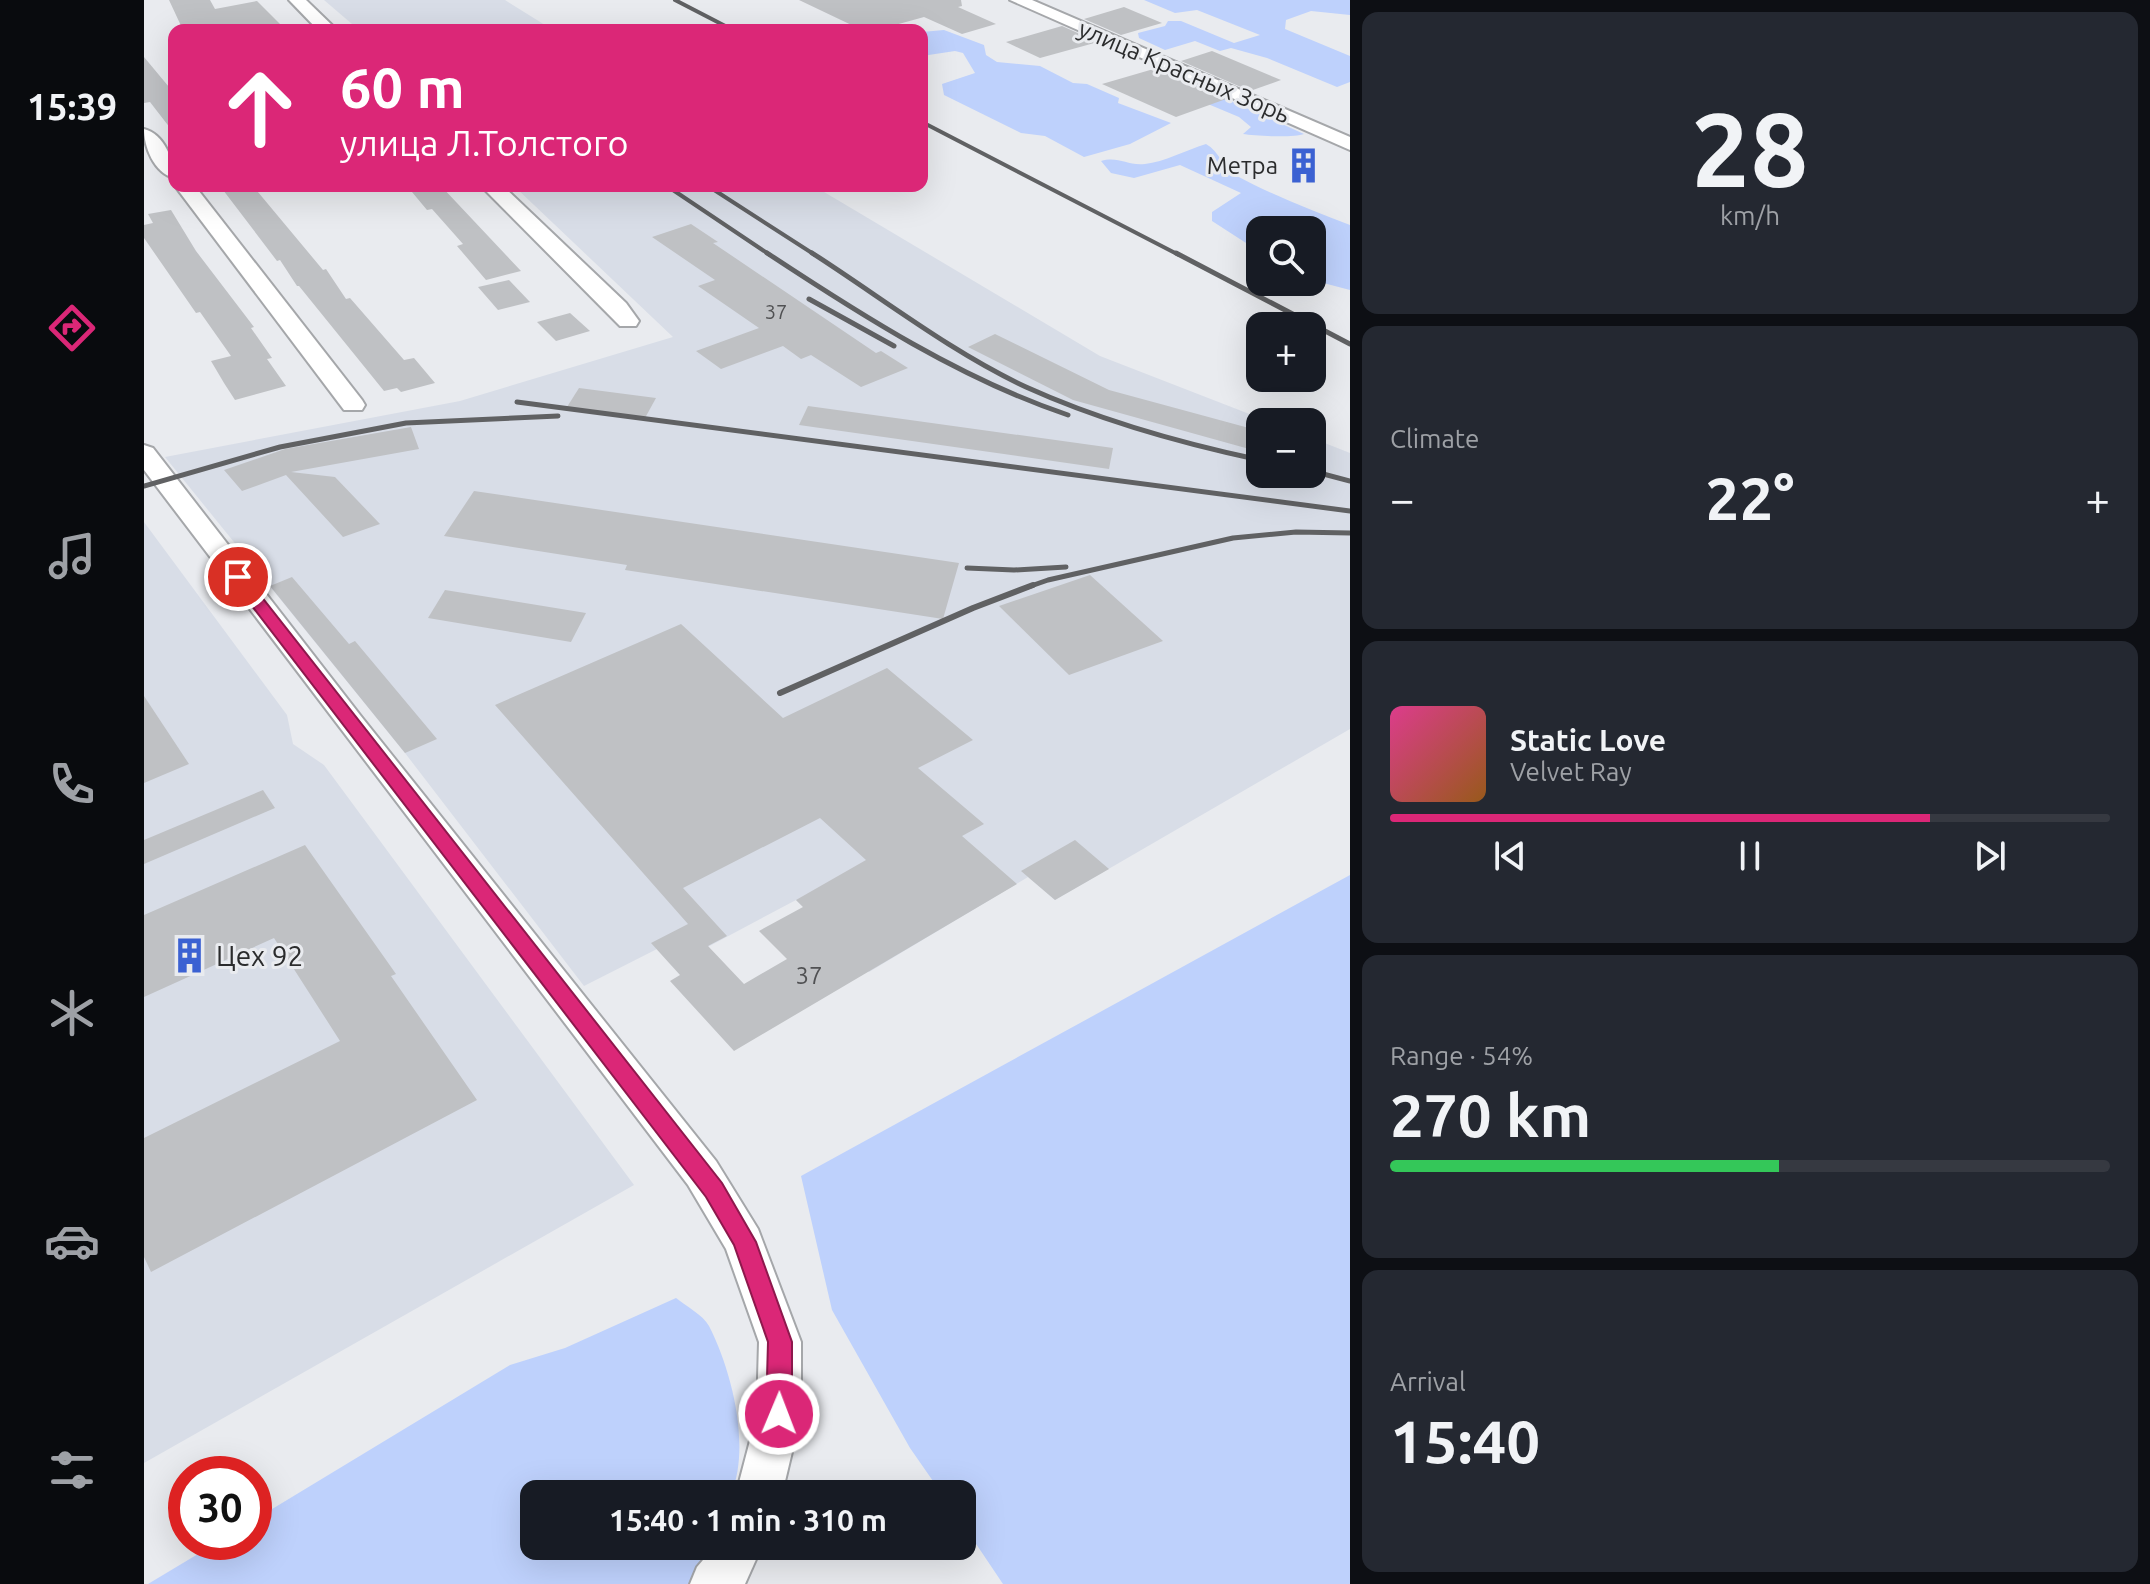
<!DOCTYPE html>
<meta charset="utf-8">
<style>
:root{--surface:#171b24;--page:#242831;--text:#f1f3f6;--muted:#9ea1a6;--line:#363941;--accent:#db2777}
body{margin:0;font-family:Ubuntu,sans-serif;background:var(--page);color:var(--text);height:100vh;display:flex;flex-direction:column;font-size:30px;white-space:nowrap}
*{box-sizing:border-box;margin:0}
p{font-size:26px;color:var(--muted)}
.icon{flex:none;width:44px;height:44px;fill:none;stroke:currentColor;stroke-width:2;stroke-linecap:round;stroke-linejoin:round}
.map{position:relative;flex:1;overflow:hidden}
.sheet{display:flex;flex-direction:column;gap:12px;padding:12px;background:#0d0f14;width:800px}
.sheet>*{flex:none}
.banner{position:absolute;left:24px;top:24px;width:760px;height:168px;border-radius:16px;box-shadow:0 8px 32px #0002;background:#db2777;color:#fff;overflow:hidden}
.buttons{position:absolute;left:1102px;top:216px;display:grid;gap:16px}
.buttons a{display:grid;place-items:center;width:80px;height:80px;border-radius:16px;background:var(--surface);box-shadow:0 8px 32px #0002;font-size:40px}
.speed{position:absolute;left:24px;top:1456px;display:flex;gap:16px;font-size:40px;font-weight:700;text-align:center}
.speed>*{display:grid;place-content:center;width:104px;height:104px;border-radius:50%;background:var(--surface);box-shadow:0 8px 32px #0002;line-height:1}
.speed .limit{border:12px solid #d22;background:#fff;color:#111}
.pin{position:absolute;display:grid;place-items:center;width:68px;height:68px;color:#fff;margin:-34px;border:4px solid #fff;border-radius:50%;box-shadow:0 2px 8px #0007}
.me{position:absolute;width:88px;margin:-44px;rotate:1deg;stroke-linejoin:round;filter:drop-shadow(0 0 6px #0008)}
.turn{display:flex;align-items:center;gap:28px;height:168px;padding:0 40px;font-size:36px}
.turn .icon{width:104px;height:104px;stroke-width:2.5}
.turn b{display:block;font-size:56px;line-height:68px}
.big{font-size:60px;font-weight:700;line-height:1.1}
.sheet .widget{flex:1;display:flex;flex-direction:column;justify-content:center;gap:12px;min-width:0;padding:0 28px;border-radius:16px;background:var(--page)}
.sheet .dial{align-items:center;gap:0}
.dial b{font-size:104px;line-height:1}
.song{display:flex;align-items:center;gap:24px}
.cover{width:96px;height:96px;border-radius:12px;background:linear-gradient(135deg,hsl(330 70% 55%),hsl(30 70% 35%))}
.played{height:8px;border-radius:4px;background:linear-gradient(90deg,var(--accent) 75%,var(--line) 75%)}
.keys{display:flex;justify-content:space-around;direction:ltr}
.heat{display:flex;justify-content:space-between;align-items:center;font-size:44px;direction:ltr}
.charge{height:12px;border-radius:6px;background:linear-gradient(90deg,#34c759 54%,var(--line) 0)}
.trip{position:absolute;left:376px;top:1480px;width:456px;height:80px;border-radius:16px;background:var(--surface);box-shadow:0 8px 32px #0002;font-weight:700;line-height:80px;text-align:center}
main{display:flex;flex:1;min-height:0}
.dock{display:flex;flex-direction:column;width:144px;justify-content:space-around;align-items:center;background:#090b0e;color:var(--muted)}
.dock .icon{width:56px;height:56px}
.dock .on{color:var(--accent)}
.dock b{font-size:36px;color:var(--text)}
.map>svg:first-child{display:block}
.built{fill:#d8dde7}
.green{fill:#bed1fc}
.building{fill:#bfc1c4;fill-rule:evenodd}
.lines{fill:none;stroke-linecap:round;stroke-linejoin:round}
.minor-casing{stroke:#a5a7aa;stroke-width:4}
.minor{fill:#fff;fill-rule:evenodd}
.rail-far2{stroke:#606163;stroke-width:4}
.rail-far1{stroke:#606163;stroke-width:5}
.rail{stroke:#606163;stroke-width:6}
.route{fill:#db2777;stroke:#8e194d;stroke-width:2}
.labels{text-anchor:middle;stroke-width:6;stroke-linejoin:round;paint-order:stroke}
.far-number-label{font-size:20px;fill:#505153}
.far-street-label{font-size:24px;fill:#2b2c2d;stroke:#e9ebef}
.far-poi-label{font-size:24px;fill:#2b2c2d;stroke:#e9ebef;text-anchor:end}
.number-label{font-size:24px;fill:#505153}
.poi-label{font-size:28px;fill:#2b2c2d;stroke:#e9ebef;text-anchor:start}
</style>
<main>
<nav class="dock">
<b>15:39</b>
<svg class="icon on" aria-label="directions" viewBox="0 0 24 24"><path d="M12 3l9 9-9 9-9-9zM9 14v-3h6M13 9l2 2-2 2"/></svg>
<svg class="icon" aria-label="music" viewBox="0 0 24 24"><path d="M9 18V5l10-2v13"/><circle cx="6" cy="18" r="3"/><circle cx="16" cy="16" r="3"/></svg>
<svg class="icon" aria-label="phone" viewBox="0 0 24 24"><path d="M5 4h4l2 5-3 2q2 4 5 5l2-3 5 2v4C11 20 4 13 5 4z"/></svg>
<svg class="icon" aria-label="climate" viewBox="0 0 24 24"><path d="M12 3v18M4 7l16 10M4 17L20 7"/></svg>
<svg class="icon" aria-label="car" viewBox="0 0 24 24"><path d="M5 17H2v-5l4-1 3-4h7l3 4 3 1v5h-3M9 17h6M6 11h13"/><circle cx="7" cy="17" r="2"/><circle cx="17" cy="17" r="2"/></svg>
<svg class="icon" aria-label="filters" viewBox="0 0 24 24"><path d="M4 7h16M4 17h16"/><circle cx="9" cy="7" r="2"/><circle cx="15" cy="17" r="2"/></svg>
</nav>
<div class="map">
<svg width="1206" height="1584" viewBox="0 0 1206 1584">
<rect width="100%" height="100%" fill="#e9ebef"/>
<g class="built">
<polygon points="180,0 361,0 409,30 215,30"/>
<polygon points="370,186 670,186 956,356 1126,422 1116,422 1116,474 1168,474 1168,438 1206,453 1206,729 911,900 884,877 725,972 652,900 528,966 513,949 440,986 261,753 21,457 316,401 529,337"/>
<polygon points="0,522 143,715 149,744 180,765 490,1185 0,1463"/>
</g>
<g class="green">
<polygon points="1000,0 1206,0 1206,15 1167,11 1142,20 1141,29 1206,56 1206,82 1193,87 1123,58 1087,48 1076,51 1051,41 1021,50 995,38 994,33 1021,26 1024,21 1037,21 1090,43 1116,35 1053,10 1031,13"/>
<polygon points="800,30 840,45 842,55 853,62 896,66 929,83 943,84 975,98 974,103 1027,123 986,144 940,157 901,136 877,133 800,95 798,84 831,73 819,53 811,51 778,56 778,32"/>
<path d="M1034,79L1043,81L1160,134C1150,138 1111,136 1099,134L1107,127L1095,117L1052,99Z"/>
<path d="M1062,144C1075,151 1079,168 1091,175C1128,195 1167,210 1206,225V290L1168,280V230H1116V252L1068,221V212L1097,193L1036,165L990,178L967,173L957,161C975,156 983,166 1001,164C1020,162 1042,150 1062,144Z"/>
<polygon points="1206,875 1206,1584 859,1584 818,1523 818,1494 798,1494 766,1448 688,1310 657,1176"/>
<path d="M532,1298C542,1306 559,1315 565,1326C588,1371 607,1447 587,1494H390V1546H564L550,1578L544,1584H4L74,1542H110V1520L366,1365L421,1348Z"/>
</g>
<g class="building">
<polygon points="25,0 66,0 71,9 113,1 142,30 39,30"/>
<polygon points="655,0 817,0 818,6 814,7 852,24 818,34 780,17 733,30 718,30"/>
<polygon points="980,7 1018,23 977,35 940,19"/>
<polygon points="918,26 954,42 896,58 862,42"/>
<polygon points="1068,51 1137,80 1106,91 1037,61"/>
<polygon points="0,57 30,93 30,133 6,102 0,103"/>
<polygon points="1013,68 1082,99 1032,117 958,84"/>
<polygon points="76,186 109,186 179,270 182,269 202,299 206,298 260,360 270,358 291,383 257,392 253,388 240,391 155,286 153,286 136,260 133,261"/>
<polygon points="263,186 297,186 377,271 342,280 313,246 319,244 288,209 283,210"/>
<polygon points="27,210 52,251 110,327 107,328 128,358 123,359 142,386 91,400 80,383 67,361 87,356 56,312 52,313 0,238 0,225 9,223 4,214"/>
<polygon points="547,224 574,242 569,243 732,353 737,351 764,368 717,387 667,355 657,359 639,346 577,369 552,351 615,328 554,286 571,280 508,237"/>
<polygon points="365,280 386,302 354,310 334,287"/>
<polygon points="426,313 446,331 412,341 393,322"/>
<polygon points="851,334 965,390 1116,431 1116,452 929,400 824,347"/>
<polygon points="435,388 512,398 501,418 423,407"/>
<polygon points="664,406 766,420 969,448 965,469 655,425"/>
<polygon points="267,427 275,449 147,472 191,477 236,524 199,537 142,475 98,491 80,470 141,449"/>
<polygon points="330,491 815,563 799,619 481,570 483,565 300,536"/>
<polygon points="946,575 1019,641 925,675 855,606"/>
<polygon points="148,577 205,644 211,641 293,739 261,753 126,586"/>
<polygon points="301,590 442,613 427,642 284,618"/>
<path d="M537,624L639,718L743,668L829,740L774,768L840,824L818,836L873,884L590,1051L526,981L536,975L507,943L544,924L351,705ZM676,818L722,860L652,900L659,907L615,931L643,959L600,984L564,946L583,936L539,888Z"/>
<polygon points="0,696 45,764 0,783"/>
<polygon points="119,790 131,808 0,864 0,840"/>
<polygon points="931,840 965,869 911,900 877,871"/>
<polygon points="161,845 252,974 247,976 333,1100 7,1272 0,1257 0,1138 196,1041 130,938 0,997 0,915"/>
</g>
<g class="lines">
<defs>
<g id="minor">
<polygon points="145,0 162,0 193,30 174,30"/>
<polygon points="866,0 888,0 1206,137 1206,150"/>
<path d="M0,129C20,134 30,160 30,178C10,173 0,147 0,129Z"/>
<polygon points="31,186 51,186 218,400 221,405 218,410 200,410"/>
<polygon points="337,186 359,186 482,303 495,321 492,326 476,326"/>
<polygon points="0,445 9,448 216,715 572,1161 614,1229 657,1342 657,1414 638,1494 592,1494 613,1414 615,1342 582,1249 544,1185 0,470"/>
<polygon points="571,1546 618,1546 601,1584 546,1584 553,1567"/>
</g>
</defs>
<use href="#minor" class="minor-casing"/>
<use href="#minor" class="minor"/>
<g class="rail-far2">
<polyline points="531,0 589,30"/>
<polyline points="778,122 1035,255"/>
<polyline points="523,186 626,255"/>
<polyline points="564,186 671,255"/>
</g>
<g class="rail-far1">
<path d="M623,253C717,315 817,379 924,415"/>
<path d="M668,253C738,298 807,352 882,387C957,421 1036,443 1116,460"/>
<polyline points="1032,253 1206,344"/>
<polyline points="665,299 750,346"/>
<polyline points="373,402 1206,511"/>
<polyline points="1168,471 1206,481"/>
<polyline points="0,486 136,447 262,423 414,416"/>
<polyline points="823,568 870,570 922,567"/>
<polyline points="884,587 904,580 1089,538 1152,532 1206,533"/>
</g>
<polyline class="rail" points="636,693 829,608 889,585"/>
</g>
<polygon class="route" points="94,572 99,573 578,1183 612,1242 648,1342 648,1414 644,1422 635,1426 626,1422 622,1414 624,1342 590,1245 562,1197 88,580 88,573"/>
<defs>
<symbol id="building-bare" viewBox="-9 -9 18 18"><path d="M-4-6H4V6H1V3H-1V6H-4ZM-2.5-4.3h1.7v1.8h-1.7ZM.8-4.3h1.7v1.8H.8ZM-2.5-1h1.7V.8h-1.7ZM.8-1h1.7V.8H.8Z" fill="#3b61d2" stroke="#e9ebef" stroke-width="2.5" paint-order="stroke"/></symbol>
</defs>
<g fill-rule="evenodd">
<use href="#building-bare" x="1134" y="140" width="51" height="51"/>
<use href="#building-bare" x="20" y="930" width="51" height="51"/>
</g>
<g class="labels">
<g class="far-number-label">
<text x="632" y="319">37</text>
</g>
<g class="far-street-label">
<text transform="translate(1040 72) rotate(23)" y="8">улица Красных Зорь</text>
</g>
<g class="far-poi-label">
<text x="1134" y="174">Метра</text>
</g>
<g class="number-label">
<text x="665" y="984">37</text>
</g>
<g class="poi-label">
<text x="72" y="966">Цех 92</text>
</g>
</g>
</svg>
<div class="buttons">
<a><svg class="icon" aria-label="search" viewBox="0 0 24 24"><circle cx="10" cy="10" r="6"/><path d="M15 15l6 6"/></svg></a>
<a>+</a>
<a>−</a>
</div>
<div class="speed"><div class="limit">30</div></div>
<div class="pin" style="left:94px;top:577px;background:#d93025"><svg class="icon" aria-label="arrive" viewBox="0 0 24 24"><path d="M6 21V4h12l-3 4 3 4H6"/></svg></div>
<svg class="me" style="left:635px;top:1414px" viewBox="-20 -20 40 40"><circle r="17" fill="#db2777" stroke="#fff" stroke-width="3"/><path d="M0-11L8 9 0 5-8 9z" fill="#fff"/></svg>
<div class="trip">15:40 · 1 min · 310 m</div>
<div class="banner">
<div class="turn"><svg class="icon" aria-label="ahead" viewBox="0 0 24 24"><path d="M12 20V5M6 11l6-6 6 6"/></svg><div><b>60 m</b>улица Л.Толстого</div></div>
</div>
</div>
<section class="sheet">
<div class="widget dial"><b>28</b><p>km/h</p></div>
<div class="widget"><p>Climate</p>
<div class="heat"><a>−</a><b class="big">22°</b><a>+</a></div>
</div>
<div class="widget">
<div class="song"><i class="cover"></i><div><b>Static Love</b><p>Velvet Ray</p></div></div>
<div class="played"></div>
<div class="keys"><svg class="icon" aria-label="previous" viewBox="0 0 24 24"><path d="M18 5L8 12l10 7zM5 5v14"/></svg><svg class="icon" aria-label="pause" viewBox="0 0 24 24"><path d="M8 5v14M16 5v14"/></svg><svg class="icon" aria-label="next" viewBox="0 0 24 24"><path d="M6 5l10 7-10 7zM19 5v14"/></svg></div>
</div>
<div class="widget"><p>Range · 54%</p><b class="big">270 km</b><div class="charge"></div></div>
<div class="widget"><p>Arrival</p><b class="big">15:40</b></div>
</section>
</main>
